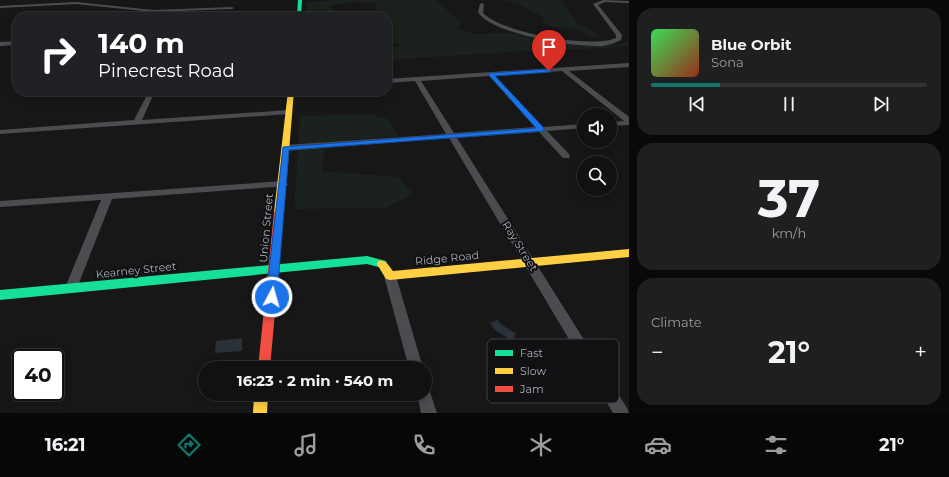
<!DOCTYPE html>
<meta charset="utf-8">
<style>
:root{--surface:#111;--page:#1e1f1f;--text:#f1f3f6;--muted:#9c9d9f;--line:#303131;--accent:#0f766e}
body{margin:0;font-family:Montserrat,sans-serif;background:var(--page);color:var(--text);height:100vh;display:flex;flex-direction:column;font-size:15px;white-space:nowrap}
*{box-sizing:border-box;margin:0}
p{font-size:13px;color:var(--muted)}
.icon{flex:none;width:22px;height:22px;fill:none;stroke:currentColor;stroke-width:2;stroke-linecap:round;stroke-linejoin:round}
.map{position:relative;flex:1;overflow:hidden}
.sheet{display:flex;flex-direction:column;gap:8px;padding:8px;background:#090909;width:320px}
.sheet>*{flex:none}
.hud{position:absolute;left:12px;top:12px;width:380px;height:84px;border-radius:16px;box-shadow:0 2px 10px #0003,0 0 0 1px var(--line);background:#202124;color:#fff;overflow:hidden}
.tools{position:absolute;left:577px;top:108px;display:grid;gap:8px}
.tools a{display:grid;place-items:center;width:40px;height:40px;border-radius:50%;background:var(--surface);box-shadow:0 2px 10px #0003,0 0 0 1px var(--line);font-size:20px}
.speed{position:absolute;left:12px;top:349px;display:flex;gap:8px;font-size:20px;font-weight:700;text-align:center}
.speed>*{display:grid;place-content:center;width:52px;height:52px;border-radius:50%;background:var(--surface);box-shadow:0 2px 10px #0003,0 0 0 1px var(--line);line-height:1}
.speed .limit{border:2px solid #111;border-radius:6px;background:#fff;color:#111}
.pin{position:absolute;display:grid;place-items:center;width:34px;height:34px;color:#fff;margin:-41px -17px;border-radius:50% 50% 50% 0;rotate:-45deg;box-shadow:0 0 4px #0007}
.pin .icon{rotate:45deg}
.me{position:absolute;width:44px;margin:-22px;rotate:6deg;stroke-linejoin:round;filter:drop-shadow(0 0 3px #0008)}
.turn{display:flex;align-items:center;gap:14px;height:84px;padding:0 20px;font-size:18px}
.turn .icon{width:52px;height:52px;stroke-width:2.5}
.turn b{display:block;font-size:28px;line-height:34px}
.big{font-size:30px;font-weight:700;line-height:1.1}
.sheet .tile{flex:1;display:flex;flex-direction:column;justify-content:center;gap:6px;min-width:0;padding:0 14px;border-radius:16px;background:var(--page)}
.sheet .dial{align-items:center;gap:0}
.dial b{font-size:52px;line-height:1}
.song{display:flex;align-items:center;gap:12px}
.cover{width:48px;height:48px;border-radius:6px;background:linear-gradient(135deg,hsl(130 70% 55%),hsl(10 70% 35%))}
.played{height:4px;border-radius:2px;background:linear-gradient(90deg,var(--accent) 25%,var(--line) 25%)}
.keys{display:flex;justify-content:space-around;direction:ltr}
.heat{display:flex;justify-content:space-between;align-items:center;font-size:22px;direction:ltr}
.trip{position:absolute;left:198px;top:361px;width:234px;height:40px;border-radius:20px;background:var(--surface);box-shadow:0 2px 10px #0003,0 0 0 1px var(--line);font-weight:700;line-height:40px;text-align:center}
.tab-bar{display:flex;height:64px;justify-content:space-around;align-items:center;background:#070707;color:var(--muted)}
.tab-bar .icon{width:28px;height:28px}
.tab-bar .on{color:var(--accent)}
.tab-bar b{font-size:18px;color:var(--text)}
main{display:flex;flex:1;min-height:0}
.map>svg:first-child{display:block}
.green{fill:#1b211c}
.water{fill:#2a3239}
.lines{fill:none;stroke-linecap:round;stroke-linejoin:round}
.street{fill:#4b4c50;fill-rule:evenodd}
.fast{fill:#16e098;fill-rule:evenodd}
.slow{fill:#ffcf43;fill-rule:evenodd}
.jam{fill:#f24e42;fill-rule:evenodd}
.route{fill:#1a73e8;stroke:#114b97}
.labels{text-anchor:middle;stroke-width:4;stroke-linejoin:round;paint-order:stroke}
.street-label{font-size:11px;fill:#a8adb8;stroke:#111113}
.key{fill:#111113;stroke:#3e4045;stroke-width:1}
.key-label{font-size:11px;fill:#a8adb8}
</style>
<main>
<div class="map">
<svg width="629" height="413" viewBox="0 0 629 413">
<rect width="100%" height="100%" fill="#171717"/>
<g class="green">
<path d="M335,0H436L462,23L457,29L475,34L506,33L586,46H607L629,42V46L611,48L509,52L387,60V48L400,46C386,37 387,33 387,17H378L375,3L352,2L329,6L343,17H305L307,2Z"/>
<path d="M489,0H563V4L578,24L593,31L599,38C589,38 583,31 573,29C562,26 552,29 542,23L545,18L520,5L505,1Z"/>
<polygon points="370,114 388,119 398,136 326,142 322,171 398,177 413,194 386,208 294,209 300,116"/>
</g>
<g class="water">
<polygon points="498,320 501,324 516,334 512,341 495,330 490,323"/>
<polygon points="242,338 242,351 215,353 216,341"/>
</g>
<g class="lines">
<g class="street">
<path d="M603,0L629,1V3L605,2L598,5L622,35L621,40C615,43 610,45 603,46C578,48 490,34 478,12L480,4L482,3L484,4L483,13C502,33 592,49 616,38V35L593,4Z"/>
<polygon points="76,2 153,10 232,7 234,8 232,9 153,12 76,4 0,8 0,6"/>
<polygon points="17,41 17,45 0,46 0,42"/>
<path d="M629,63V67L569,71L629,117V125L610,126V122L624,121L562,71L495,76L543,127L584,124V128L547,131L569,154L570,156L569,158H563L539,132L457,138L627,408L629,413H613L449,138L285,151L281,148L285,145L446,134L415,81L387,83V79ZM489,76L535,127L454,133L421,81Z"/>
<polygon points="149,91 155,91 142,120 289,110 293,112 289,114 0,134 0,130 134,120"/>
<polygon points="283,181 288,184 286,186 112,199 77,288 75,292 71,293 67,292 65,288 101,200 0,207 0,201"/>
<polygon points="390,271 394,273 396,276 423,368 409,368 384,276 386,273"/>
<polygon points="425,387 429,389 437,413 421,413 417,394 425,394"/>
</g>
<g class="fast">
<polygon points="298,0 302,0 301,17 297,17"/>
<polygon points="367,256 386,261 387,264 386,267 382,268 367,264 0,300 0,290"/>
</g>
<g class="slow">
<polygon points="288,91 294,91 284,212 279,215 274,212"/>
<path d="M629,249V257L390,280L386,279L377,264L378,261C386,259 389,266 393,271Z"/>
<polygon points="254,394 268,394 267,413 253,413"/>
</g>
<polygon class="jam" points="279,209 284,212 270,368 258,368 274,212"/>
</g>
<polygon class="route" points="549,69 552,71 551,72 495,76 544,128 544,131 289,150 277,297 276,300 272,301 268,300 266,297 283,147 536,128 488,74 491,73"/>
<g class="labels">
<g class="street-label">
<text transform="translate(266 228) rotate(-85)" y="4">Union Street</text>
<text transform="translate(520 246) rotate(58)" y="4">Ray Street</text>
<text transform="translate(447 258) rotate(-6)" y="4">Ridge Road</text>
<text transform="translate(136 270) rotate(-6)" y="4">Kearney Street</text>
</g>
</g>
<rect x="487" y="339" width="132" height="64" rx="6" class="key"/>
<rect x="495" y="350" width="18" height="6" fill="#16e098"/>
<rect x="495" y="368" width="18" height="6" fill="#ffcf43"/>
<rect x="495" y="386" width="18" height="6" fill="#f24e42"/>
<g class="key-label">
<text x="520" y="357">Fast</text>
<text x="520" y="375">Slow</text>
<text x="520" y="393">Jam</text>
</g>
</svg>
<div class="tools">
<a><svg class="icon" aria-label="sound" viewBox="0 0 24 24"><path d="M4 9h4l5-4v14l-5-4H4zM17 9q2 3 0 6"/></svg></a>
<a><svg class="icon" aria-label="search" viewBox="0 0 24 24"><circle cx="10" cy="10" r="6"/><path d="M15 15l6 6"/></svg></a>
</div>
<div class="speed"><div class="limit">40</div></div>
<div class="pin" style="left:549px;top:71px;background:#d93025"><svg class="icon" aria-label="arrive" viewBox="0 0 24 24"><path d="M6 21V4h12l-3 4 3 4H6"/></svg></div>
<svg class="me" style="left:272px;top:297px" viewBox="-20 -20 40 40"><circle r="17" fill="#1a73e8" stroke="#fff" stroke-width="3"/><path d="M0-11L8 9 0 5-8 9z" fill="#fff"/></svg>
<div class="trip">16:23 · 2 min · 540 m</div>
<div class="hud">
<div class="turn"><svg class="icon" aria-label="right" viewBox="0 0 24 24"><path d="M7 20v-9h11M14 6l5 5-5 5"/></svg><div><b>140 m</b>Pinecrest Road</div></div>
</div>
</div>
<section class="sheet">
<div class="tile">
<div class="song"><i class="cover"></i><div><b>Blue Orbit</b><p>Sona</p></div></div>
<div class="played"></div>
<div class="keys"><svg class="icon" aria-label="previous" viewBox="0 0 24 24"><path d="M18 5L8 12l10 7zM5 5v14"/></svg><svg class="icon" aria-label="pause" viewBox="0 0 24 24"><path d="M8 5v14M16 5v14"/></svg><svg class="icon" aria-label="next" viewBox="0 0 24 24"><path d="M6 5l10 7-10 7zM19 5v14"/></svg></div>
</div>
<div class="tile dial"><b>37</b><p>km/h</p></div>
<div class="tile"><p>Climate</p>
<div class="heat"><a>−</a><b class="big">21°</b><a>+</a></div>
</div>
</section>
</main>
<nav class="tab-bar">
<b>16:21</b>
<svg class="icon on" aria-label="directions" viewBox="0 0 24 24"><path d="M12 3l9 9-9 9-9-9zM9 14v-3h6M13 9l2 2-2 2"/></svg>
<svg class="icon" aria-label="music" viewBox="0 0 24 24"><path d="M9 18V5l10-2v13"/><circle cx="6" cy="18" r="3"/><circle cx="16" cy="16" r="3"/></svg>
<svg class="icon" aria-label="phone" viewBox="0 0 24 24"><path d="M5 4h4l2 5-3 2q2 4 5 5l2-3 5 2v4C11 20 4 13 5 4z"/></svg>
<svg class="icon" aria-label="climate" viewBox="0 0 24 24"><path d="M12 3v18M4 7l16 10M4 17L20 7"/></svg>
<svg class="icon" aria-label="car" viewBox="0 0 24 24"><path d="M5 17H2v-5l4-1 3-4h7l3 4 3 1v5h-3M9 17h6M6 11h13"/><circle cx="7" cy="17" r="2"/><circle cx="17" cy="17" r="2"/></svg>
<svg class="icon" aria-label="filters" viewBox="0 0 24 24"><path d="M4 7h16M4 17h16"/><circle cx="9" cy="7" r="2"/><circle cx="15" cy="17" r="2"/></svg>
<b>21°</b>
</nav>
